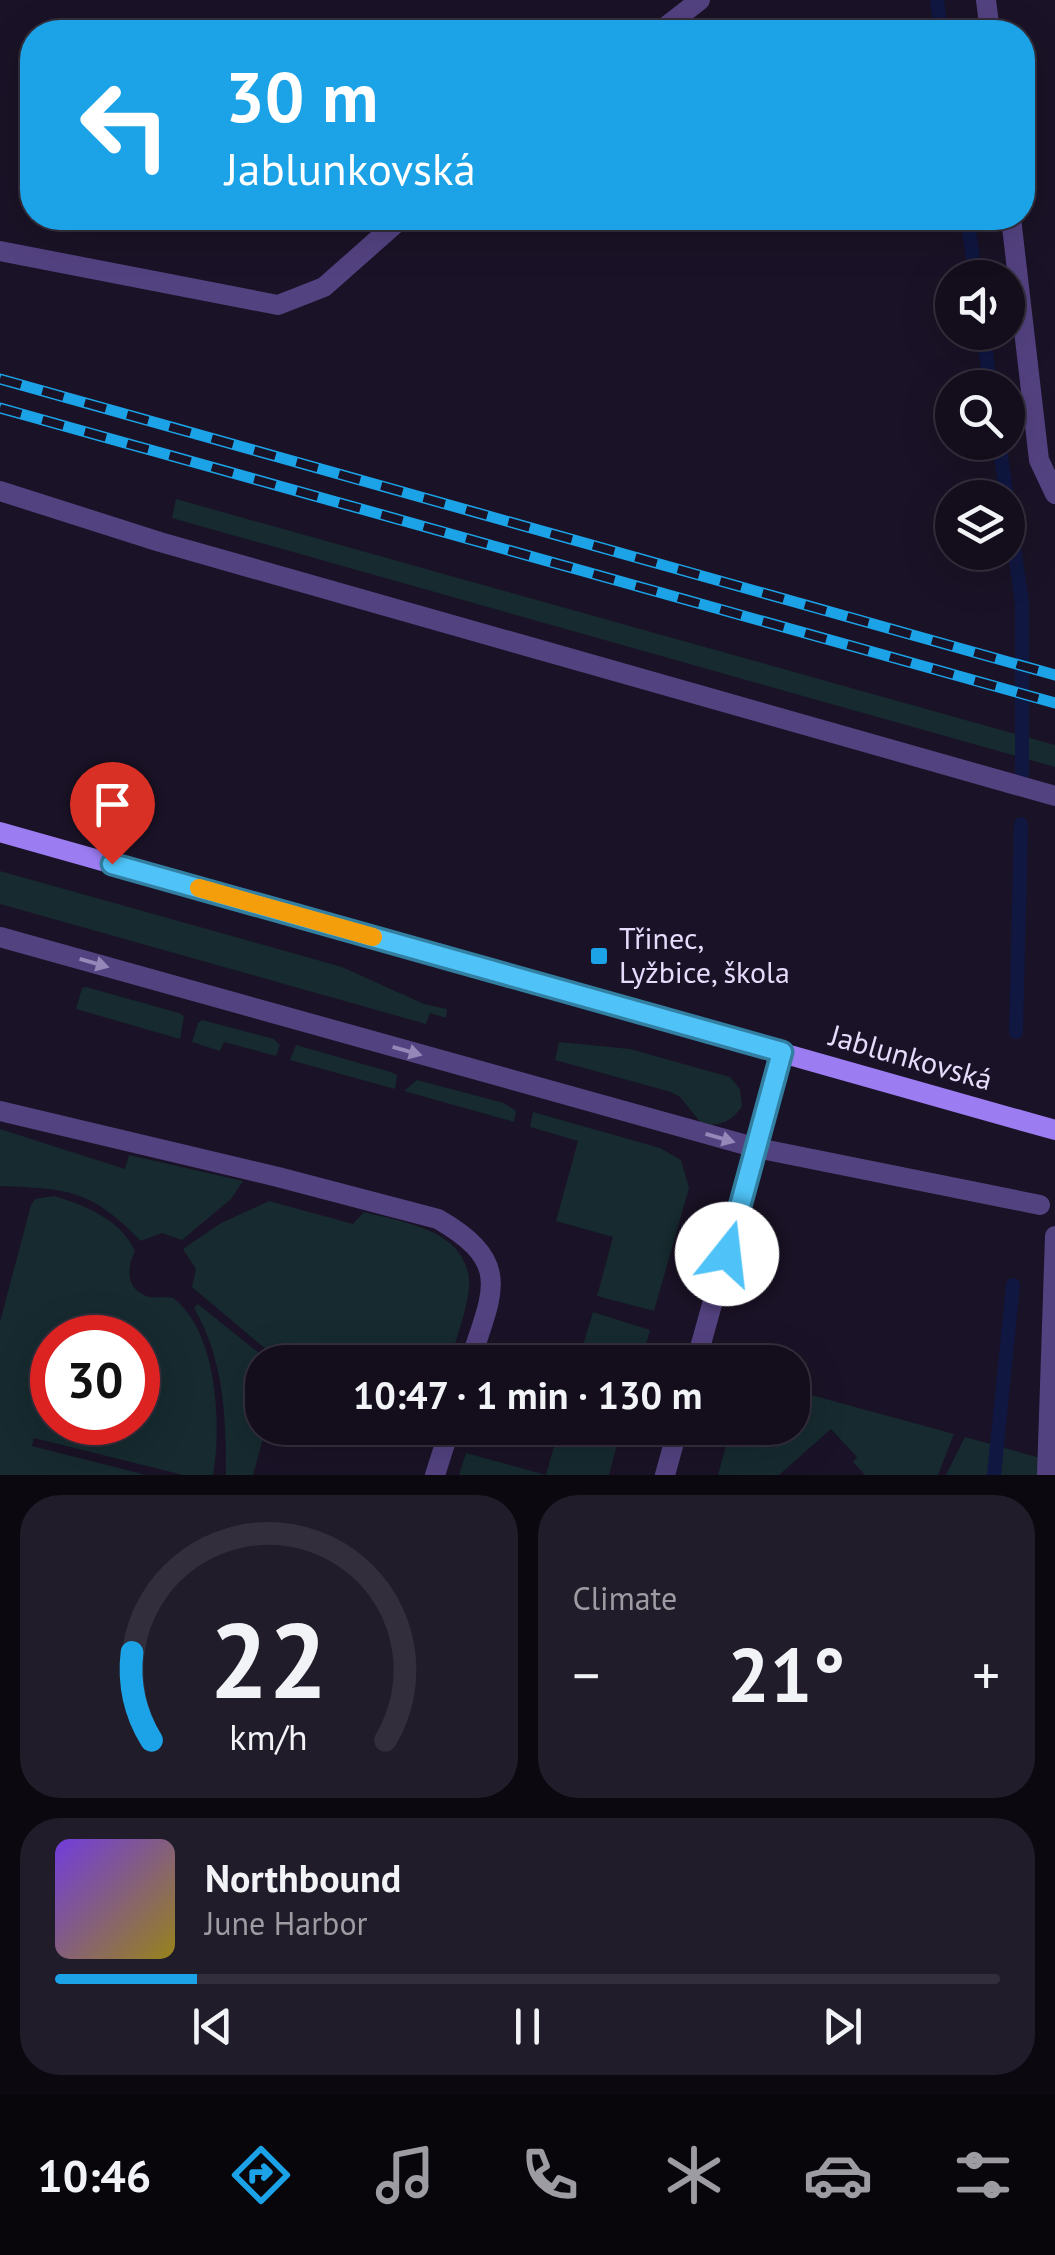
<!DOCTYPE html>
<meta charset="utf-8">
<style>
:root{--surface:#140e1c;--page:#211c29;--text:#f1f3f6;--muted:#9d9ca3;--line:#332e3b;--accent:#1ca2e6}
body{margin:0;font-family:"PT Sans",sans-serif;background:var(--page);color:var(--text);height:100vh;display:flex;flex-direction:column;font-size:38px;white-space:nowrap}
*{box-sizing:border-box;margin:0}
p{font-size:32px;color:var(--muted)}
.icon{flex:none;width:55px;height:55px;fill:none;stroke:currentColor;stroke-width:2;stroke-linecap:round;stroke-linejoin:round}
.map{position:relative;height:1475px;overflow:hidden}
.drawer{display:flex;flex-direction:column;gap:20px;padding:20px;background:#0b080f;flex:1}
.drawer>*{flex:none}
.hud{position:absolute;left:20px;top:20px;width:1015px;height:210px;border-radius:40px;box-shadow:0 10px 40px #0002,0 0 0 2px var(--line);background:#1ca2e6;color:#fff;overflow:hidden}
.controls{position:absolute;left:935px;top:260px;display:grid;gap:20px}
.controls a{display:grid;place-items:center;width:90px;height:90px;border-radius:50%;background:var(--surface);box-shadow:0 10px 40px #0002,0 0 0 2px var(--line);font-size:50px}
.speed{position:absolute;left:30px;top:1315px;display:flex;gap:20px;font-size:50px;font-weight:700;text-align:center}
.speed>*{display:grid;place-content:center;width:130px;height:130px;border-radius:50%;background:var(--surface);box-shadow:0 10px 40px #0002,0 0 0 2px var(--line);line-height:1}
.speed .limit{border:15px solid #d22;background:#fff;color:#111}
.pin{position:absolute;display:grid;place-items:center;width:85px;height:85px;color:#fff;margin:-102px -42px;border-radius:50% 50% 50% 0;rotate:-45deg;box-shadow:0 0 10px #0007}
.pin .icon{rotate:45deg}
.me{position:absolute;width:110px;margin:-55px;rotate:16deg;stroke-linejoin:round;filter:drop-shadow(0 0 8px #0008)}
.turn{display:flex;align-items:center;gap:35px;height:210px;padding:0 40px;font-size:45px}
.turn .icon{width:130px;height:130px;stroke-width:2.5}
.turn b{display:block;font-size:70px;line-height:85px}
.big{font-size:75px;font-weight:700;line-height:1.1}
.drawer .card{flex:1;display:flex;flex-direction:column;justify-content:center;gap:15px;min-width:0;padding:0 35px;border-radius:40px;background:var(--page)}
.drawer .dial{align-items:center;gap:0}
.dial svg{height:260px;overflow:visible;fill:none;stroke:var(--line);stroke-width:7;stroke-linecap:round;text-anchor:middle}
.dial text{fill:var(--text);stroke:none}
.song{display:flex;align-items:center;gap:30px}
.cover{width:120px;height:120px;border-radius:15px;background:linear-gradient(135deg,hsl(260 70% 55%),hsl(50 70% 35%))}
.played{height:10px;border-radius:5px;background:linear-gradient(90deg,var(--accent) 15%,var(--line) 15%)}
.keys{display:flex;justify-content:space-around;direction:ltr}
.heat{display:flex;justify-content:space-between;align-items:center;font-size:55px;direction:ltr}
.drawer .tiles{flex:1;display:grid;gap:20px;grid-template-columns:1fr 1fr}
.card:last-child{grid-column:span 2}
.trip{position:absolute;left:245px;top:1345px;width:565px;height:100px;border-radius:40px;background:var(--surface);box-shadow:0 10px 40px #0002,0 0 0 2px var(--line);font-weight:700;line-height:100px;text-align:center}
.tabs{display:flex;height:160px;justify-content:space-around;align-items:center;background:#08060b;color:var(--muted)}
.tabs .icon{width:70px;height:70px}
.tabs .selected{color:var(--accent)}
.tabs b{font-size:45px;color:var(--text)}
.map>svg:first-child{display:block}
.green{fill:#162a2f;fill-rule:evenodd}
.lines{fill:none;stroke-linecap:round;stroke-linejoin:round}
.stream{stroke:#101741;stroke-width:14}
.service{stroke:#534280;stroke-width:20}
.minor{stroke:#534280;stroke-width:20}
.secondary{stroke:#9b7cf1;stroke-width:20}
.rail-casing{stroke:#1ca2e6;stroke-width:11}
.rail{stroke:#1a1226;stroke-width:8;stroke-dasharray:22;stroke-linecap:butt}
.oneway{fill:#9587b7}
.route-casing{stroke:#337fa1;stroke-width:25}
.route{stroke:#4fc3f7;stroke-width:18}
.slow{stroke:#f59e0b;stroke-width:18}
.poi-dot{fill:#1ca2e6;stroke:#1a1226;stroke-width:4}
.labels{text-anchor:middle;stroke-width:10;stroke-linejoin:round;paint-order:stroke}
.poi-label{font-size:30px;fill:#e6dbfb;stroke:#1a1226;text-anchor:start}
.street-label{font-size:30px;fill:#e6dbfb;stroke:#1a1226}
</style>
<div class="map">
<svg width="1055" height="1475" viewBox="0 0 1055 1475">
<rect width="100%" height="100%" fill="#1a1226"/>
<g class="green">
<polygon points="176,499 1055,745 1055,767 172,518"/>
<polygon points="0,871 342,967 424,1004 447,1009 446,1018 430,1013 426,1024 0,904"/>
<polygon points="86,987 179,1013 184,1016 180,1039 76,1009 82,988"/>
<polygon points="202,1020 274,1039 280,1045 276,1056 224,1042 220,1051 192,1042 198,1023"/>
<path d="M559,1042L630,1049L730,1077L740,1089L742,1106C733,1121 720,1127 702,1124L680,1097L671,1092L555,1060Z"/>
<polygon points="296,1045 391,1072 397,1075 395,1089 290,1060"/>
<polygon points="417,1080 504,1103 516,1111 514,1122 404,1091"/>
<polygon points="533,1112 660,1148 681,1160 689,1188 654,1311 597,1296 613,1237 556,1221 578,1141 530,1127"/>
<path d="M0,1129L125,1169L129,1155L243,1181L231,1199L182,1240L162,1233L141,1241C90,1189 69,1189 0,1186Z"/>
<path d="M54,1196C85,1205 121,1220 135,1251C127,1268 125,1287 146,1296C154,1299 164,1296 173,1298C217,1330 222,1425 213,1475H183L34,1438L32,1446L146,1475H0V1322L31,1205L35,1199ZM52,1338H138V1422H52Z"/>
<path d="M269,1201L353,1224L364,1212C402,1222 464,1229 469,1279C471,1301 455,1340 450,1362H281L192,1287L196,1269L183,1249L221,1223Z"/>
<path d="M198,1304L270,1362H262V1428H266L253,1475H226C226,1417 224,1359 194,1308Z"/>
<polygon points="593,1312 650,1330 641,1362 578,1362"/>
<polygon points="793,1390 954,1434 938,1475 865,1475 853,1462 857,1457 831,1429 779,1475 718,1475 731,1428 792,1428"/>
<polygon points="559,1428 618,1441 609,1475 459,1475 466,1453 546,1475"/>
<polygon points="965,1437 1044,1459 1043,1475 946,1475"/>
</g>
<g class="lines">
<g class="stream">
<polyline points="937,0 941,32"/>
<polyline points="967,218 976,278"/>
<polyline points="983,332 991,388"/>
<polyline points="999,442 1007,498"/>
<polyline points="1008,504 1022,603 1022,774"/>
<polyline points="1016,1032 1021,824"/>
<polyline points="994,1475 1013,1285"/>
</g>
<g class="service">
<polyline points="0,491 160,542 1055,796"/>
<polyline points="1047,1475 1055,1236"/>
</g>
<g class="minor">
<polyline points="986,0 990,32"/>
<polyline points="659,32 700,0"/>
<polyline points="1011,218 1039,460 1055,494"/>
<polyline points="0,251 278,305 324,287 402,218"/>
<polyline points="0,937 757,1148 1040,1205"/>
<path d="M0,1111L278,1177L438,1219C514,1263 492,1292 470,1362"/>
<polyline points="696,1362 782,1052"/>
<polyline points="435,1475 450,1428"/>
<polyline points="665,1475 678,1428"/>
</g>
<polyline class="secondary" points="0,832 1055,1130"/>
<defs>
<g id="rail">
<polyline points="0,379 1055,675"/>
<polyline points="0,408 1055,703"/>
</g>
</defs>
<use href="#rail" class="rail-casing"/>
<use href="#rail" class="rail"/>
</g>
<defs><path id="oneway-solid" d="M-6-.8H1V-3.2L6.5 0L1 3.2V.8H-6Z" transform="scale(2.5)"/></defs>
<g class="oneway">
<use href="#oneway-solid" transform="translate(94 963) rotate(16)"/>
<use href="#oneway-solid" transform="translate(407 1051) rotate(16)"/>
<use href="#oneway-solid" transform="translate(720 1138) rotate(16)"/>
</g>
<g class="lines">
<defs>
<polyline id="route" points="112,864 782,1052 727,1254"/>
</defs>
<use href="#route" class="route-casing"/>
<use href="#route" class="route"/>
<polyline class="slow" points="199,888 373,937"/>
</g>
<rect class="poi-dot" x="589" y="946" width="20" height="20" rx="5"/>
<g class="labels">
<g class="poi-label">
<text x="619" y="949">Třinec,<tspan x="619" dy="34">Lyžbice, škola</tspan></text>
</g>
<g class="street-label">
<text transform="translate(911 1058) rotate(16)" y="10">Jablunkovská</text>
</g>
</g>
</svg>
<div class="controls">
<a><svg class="icon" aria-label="sound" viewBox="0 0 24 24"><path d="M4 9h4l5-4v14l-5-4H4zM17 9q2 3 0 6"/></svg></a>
<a><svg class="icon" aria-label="search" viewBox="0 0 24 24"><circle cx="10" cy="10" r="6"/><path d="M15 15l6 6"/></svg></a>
<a><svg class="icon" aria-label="layers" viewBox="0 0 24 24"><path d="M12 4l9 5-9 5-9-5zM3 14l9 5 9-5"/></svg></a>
</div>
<div class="speed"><div class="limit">30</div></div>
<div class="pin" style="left:112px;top:864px;background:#d93025"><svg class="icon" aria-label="arrive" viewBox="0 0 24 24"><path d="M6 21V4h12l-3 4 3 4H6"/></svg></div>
<svg class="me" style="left:727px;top:1254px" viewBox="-20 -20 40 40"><circle r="19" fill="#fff"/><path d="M0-13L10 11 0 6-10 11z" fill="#4fc3f7"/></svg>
<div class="trip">10:47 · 1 min · 130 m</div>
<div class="hud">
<div class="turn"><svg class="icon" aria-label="left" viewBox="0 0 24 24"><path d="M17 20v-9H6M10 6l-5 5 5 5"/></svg><div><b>30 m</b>Jablunkovská</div></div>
</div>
</div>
<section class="drawer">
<div class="tiles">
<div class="card dial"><svg viewBox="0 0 100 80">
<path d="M14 69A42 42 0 1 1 86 69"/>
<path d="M14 69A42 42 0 0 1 8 42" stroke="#1ca2e6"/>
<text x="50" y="56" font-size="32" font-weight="700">22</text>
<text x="50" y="72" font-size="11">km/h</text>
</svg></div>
<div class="card"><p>Climate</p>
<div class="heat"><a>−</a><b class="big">21°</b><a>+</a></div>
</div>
<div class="card">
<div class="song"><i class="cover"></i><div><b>Northbound</b><p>June Harbor</p></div></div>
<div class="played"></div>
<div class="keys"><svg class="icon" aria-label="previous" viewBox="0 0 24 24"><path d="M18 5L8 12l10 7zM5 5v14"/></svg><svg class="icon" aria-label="pause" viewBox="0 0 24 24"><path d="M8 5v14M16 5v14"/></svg><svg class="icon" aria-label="next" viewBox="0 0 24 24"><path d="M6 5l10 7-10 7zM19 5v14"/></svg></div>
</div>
</div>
</section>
<nav class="tabs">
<b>10:46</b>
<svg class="icon selected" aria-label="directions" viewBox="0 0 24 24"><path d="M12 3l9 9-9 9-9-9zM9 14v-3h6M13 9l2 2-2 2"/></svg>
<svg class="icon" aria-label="music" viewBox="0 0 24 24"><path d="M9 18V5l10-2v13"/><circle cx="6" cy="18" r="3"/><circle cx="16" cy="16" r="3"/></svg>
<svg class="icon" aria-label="phone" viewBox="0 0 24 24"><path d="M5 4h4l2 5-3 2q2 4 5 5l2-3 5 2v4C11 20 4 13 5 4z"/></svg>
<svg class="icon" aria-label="climate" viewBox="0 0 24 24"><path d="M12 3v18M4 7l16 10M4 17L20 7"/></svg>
<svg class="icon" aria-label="car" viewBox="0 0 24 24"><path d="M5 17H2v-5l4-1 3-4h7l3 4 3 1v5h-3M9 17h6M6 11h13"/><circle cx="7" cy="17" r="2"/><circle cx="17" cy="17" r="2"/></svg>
<svg class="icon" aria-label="filters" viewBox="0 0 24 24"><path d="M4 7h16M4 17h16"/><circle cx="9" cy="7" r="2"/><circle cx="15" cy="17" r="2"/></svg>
</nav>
